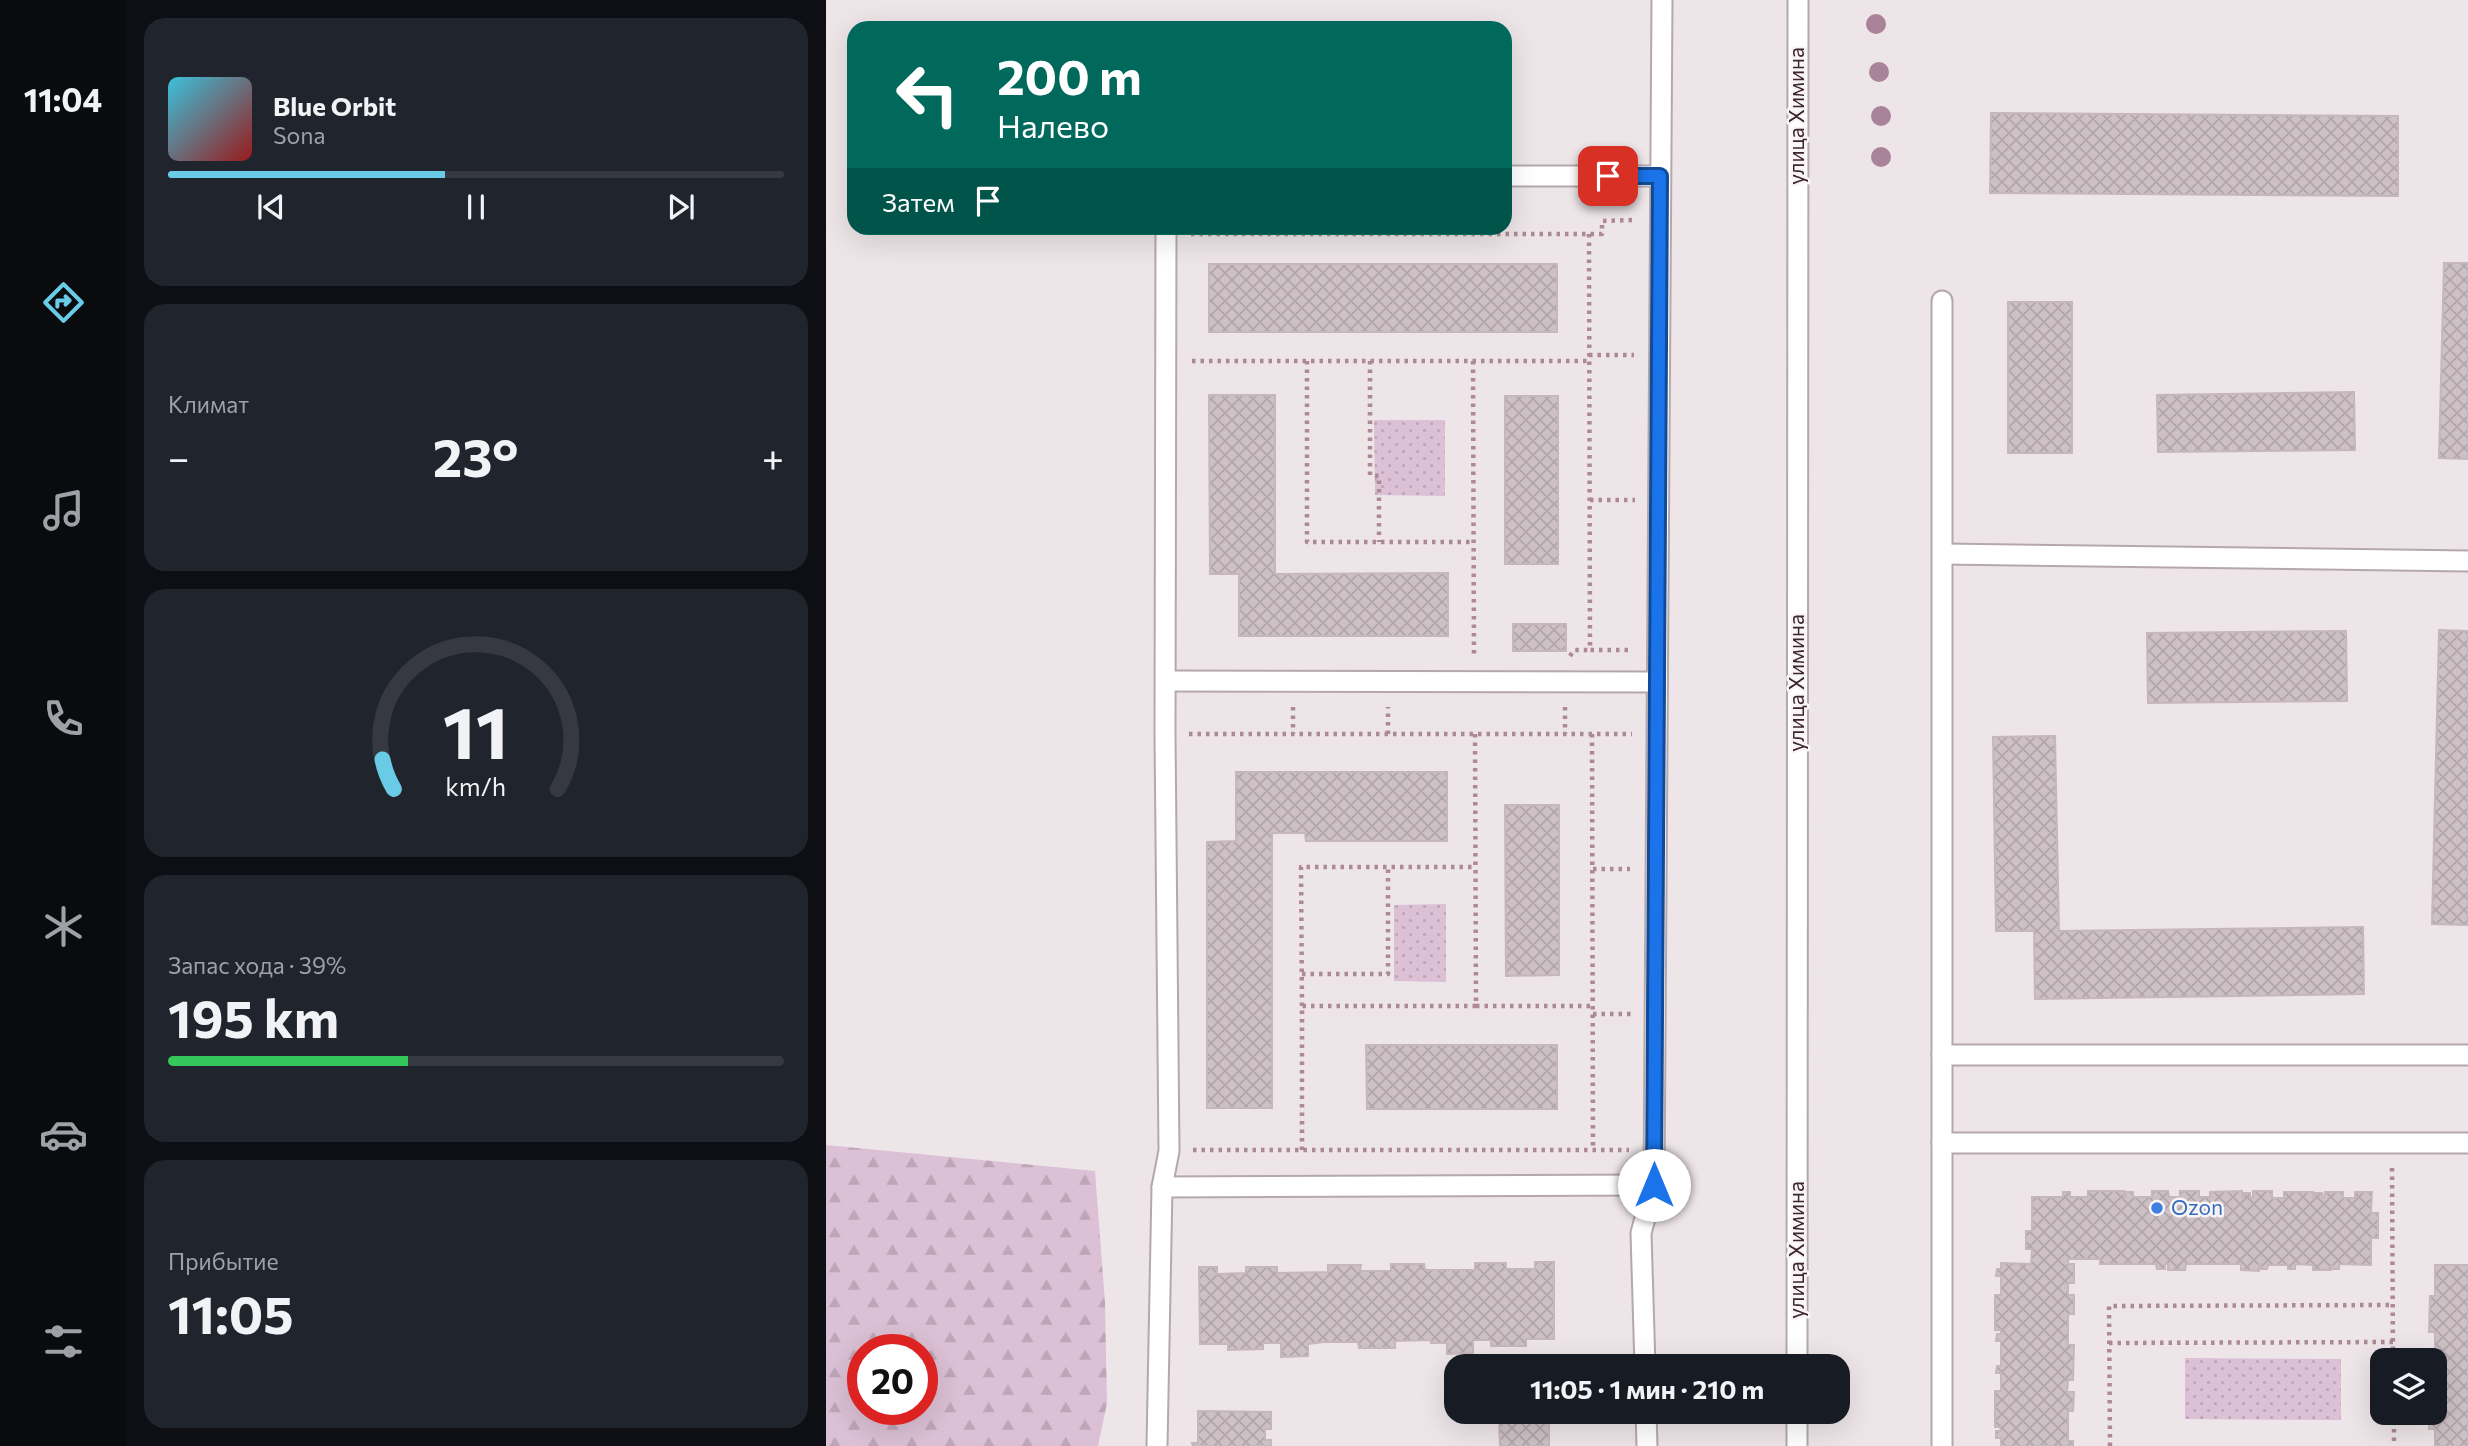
<!DOCTYPE html>
<html lang="ru">
<meta charset="utf-8">
<style>
:root{--surface:#171b24;--page:#20242c;--text:#f1f3f6;--muted:#9ea1a6;--line:#363941;--accent:#6acbe6}
body{margin:0;font-family:Commissioner,sans-serif;background:var(--page);color:var(--text);height:100vh;display:flex;flex-direction:column;font-size:26px;white-space:nowrap}
*{box-sizing:border-box;margin:0}
p{font-size:23px;color:var(--muted)}
.icon{flex:none;width:38px;height:38px;fill:none;stroke:currentColor;stroke-width:2;stroke-linecap:round;stroke-linejoin:round}
.map{position:relative;flex:1;overflow:hidden}
.details{display:flex;flex-direction:column;gap:18px;padding:18px;background:#0d0f14;width:700px}
.details>*{flex:none}
.hud{position:absolute;left:21px;top:21px;width:665px;height:214px;border-radius:21px;box-shadow:0 7px 28px #0002;background:#00695c;color:#fff;overflow:hidden}
.controls{position:absolute;left:1544px;top:1348px;display:grid;gap:14px}
.controls a{display:grid;place-items:center;width:77px;height:77px;border-radius:14px;background:var(--surface);box-shadow:0 7px 28px #0002;font-size:35px}
.speed{position:absolute;left:21px;top:1334px;display:flex;gap:14px;font-size:35px;font-weight:700;text-align:center}
.speed>*{display:grid;place-content:center;width:91px;height:91px;border-radius:50%;background:var(--surface);box-shadow:0 7px 28px #0002;line-height:1}
.speed .limit{border:10px solid #d22;background:#fff;color:#111}
.pin{position:absolute;display:grid;place-items:center;width:60px;height:60px;color:#fff;margin:-30px;border-radius:14px;box-shadow:0 4px 10px #0006}
.me{position:absolute;width:77px;margin:-38px;rotate:0deg;stroke-linejoin:round;filter:drop-shadow(0 0 5px #0008)}
.turn{display:flex;align-items:center;gap:24px;height:147px;padding:0 35px;font-size:32px}
.turn .icon{width:91px;height:91px;stroke-width:2.5}
.turn b{display:block;font-size:49px;line-height:60px}
.then{display:flex;align-items:center;height:66px;padding:0 35px;background:#0003;gap:14px;font-size:26px}
.big{font-size:52px;font-weight:700;line-height:1.1}
.details .tile{flex:1;display:flex;flex-direction:column;justify-content:center;gap:10px;min-width:0;padding:0 24px;border-radius:21px;background:var(--page)}
.details .dial{align-items:center;gap:0}
.dial svg{height:182px;overflow:visible;fill:none;stroke:var(--line);stroke-width:7;stroke-linecap:round;text-anchor:middle}
.dial text{fill:var(--text);stroke:none}
.song{display:flex;align-items:center;gap:21px}
.cover{width:84px;height:84px;border-radius:10px;background:linear-gradient(135deg,hsl(190 70% 55%),hsl(0 70% 35%))}
.played{height:7px;border-radius:4px;background:linear-gradient(90deg,var(--accent) 45%,var(--line) 45%)}
.keys{display:flex;justify-content:space-around;direction:ltr}
.heat{display:flex;justify-content:space-between;align-items:center;font-size:38px;direction:ltr}
.charge{height:10px;border-radius:5px;background:linear-gradient(90deg,#34c759 39%,var(--line) 0)}
.trip{position:absolute;left:618px;top:1354px;width:406px;height:70px;border-radius:21px;background:var(--surface);box-shadow:0 7px 28px #0002;font-weight:700;line-height:70px;text-align:center}
main{display:flex;flex:1;min-height:0}
.menu{display:flex;flex-direction:column;width:126px;justify-content:space-around;align-items:center;background:#090b0e;color:var(--muted)}
.menu .icon{width:49px;height:49px}
.menu .selected{color:var(--accent)}
.menu b{font-size:32px;color:var(--text)}
.map>svg:first-child{display:block}
.forest{fill:url(#forest-firs);fill-rule:evenodd}
.park{fill:url(#park-dots)}
.building{fill:url(#building-cross-hatch);stroke:#c6b7be;stroke-width:2}
.lines{fill:none;stroke-linecap:round;stroke-linejoin:round}
.service-casing{stroke:#b5a8ac;stroke-width:23}
.minor-casing{stroke:#b5a8ac;stroke-width:23}
.path{stroke:#ad8895;stroke-width:4.5;stroke-dasharray:3.5 5;stroke-linecap:butt}
.service{stroke:#fff;stroke-width:19}
.minor{stroke:#fff;stroke-width:19}
.tree{fill:#a8839a}
.route-casing{stroke:#114b97;stroke-width:18}
.route{stroke:#1a73e8;stroke-width:12}
.shop-dot{fill:#3f7fe0;stroke:#f9f5f7;stroke-width:2.5}
.labels{text-anchor:middle;stroke-width:5;stroke-linejoin:round;paint-order:stroke}
.street-label{font-size:21px;fill:#3d252c;stroke:#f9f5f7}
.shop-label{font-size:21px;fill:#366cbe;stroke:#f9f5f7;text-anchor:start}
</style>
<main>
<nav class="menu">
<b>11:04</b>
<svg class="icon selected" aria-label="directions" viewBox="0 0 24 24"><path d="M12 3l9 9-9 9-9-9zM9 14v-3h6M13 9l2 2-2 2"/></svg>
<svg class="icon" aria-label="music" viewBox="0 0 24 24"><path d="M9 18V5l10-2v13"/><circle cx="6" cy="18" r="3"/><circle cx="16" cy="16" r="3"/></svg>
<svg class="icon" aria-label="phone" viewBox="0 0 24 24"><path d="M5 4h4l2 5-3 2q2 4 5 5l2-3 5 2v4C11 20 4 13 5 4z"/></svg>
<svg class="icon" aria-label="climate" viewBox="0 0 24 24"><path d="M12 3v18M4 7l16 10M4 17L20 7"/></svg>
<svg class="icon" aria-label="car" viewBox="0 0 24 24"><path d="M5 17H2v-5l4-1 3-4h7l3 4 3 1v5h-3M9 17h6M6 11h13"/><circle cx="7" cy="17" r="2"/><circle cx="17" cy="17" r="2"/></svg>
<svg class="icon" aria-label="filters" viewBox="0 0 24 24"><path d="M4 7h16M4 17h16"/><circle cx="9" cy="7" r="2"/><circle cx="15" cy="17" r="2"/></svg>
</nav>
<section class="details">
<div class="tile">
<div class="song"><i class="cover"></i><div><b>Blue Orbit</b><p>Sona</p></div></div>
<div class="played"></div>
<div class="keys"><svg class="icon" aria-label="previous" viewBox="0 0 24 24"><path d="M18 5L8 12l10 7zM5 5v14"/></svg><svg class="icon" aria-label="pause" viewBox="0 0 24 24"><path d="M8 5v14M16 5v14"/></svg><svg class="icon" aria-label="next" viewBox="0 0 24 24"><path d="M6 5l10 7-10 7zM19 5v14"/></svg></div>
</div>
<div class="tile"><p>Климат</p>
<div class="heat"><a>−</a><b class="big">23°</b><a>+</a></div>
</div>
<div class="tile dial"><svg viewBox="0 0 100 80">
<path d="M14 69A42 42 0 1 1 86 69"/>
<path d="M14 69A42 42 0 0 1 9 56" stroke="#6acbe6"/>
<text x="50" y="56" font-size="32" font-weight="700">11</text>
<text x="50" y="72" font-size="11">km/h</text>
</svg></div>
<div class="tile"><p>Запас хода · 39%</p><b class="big">195 km</b><div class="charge"></div></div>
<div class="tile"><p>Прибытие</p><b class="big">11:05</b></div>
</section>
<div class="map">
<svg width="1642" height="1446" viewBox="0 0 1642 1446">
<defs>
<pattern id="forest-firs" width="22" height="20" patternUnits="userSpaceOnUse" patternTransform="scale(1.75)"><rect width="22" height="20" fill="#dcc0d5"/><path d="M5 1l3.5 6h-7zM16 11l3.5 6h-7z" fill="#bea5b7"/></pattern>
<pattern id="park-dots" width="8" height="8" patternUnits="userSpaceOnUse" patternTransform="scale(1.75)"><rect width="8" height="8" fill="#dcc0d5"/><path d="M2 2h.1M6 6h.1" fill="none" stroke="#bea5b7" stroke-width="1.8" stroke-linecap="round"/></pattern>
<pattern id="building-cross-hatch" width="8" height="8" patternUnits="userSpaceOnUse" patternTransform="scale(1.75)"><rect width="8" height="8" fill="#cdc1c6"/><path d="M0 0l8 8M0 8l8-8" fill="none" stroke="#b1a6aa"/></pattern>
</defs>
<rect width="100%" height="100%" fill="#ede5e8"/>
<path class="forest" d="M0,1145L269,1171L279,1303L281,1403L272,1446H0ZM37,1349H96V1409H37Z"/>
<g class="park">
<polygon points="548,420 619,420 619,496 549,495"/>
<polygon points="620,904 620,982 568,981 568,905"/>
<polygon points="1359,1358 1515,1359 1515,1420 1359,1419"/>
</g>
<g class="building">
<polygon points="1165,113 1572,116 1572,196 1164,193"/>
<polygon points="1618,263 1642,263 1642,459 1613,458"/>
<rect x="383" y="264" width="348" height="68"/>
<rect x="1182" y="302" width="64" height="151"/>
<polygon points="1528,392 1529,450 1332,452 1331,395"/>
<polygon points="383,395 449,395 449,574 622,573 622,636 413,636 413,574 384,574"/>
<rect x="679" y="396" width="53" height="168"/>
<rect x="687" y="624" width="53" height="27"/>
<polygon points="1613,630 1642,631 1642,925 1606,924"/>
<polygon points="1520,631 1521,701 1322,703 1321,633"/>
<polygon points="1229,736 1233,931 1537,927 1538,994 1209,999 1208,931 1170,931 1167,737"/>
<polygon points="410,772 621,772 621,841 480,841 479,833 446,833 446,1108 381,1108 381,842 410,841"/>
<polygon points="679,805 733,805 733,975 680,976"/>
<polygon points="540,1045 731,1045 731,1109 541,1109"/>
<polygon points="1262,1191 1298,1191 1298,1197 1300,1197 1300,1192 1307,1192 1307,1197 1326,1197 1326,1191 1342,1191 1343,1197 1354,1197 1354,1191 1373,1191 1373,1197 1384,1197 1384,1192 1416,1191 1416,1197 1418,1197 1418,1193 1424,1193 1424,1197 1427,1198 1427,1191 1446,1191 1446,1198 1458,1198 1458,1192 1487,1192 1487,1198 1489,1197 1489,1193 1496,1193 1496,1198 1498,1198 1499,1192 1517,1192 1517,1198 1529,1198 1529,1192 1546,1192 1545,1213 1552,1213 1552,1238 1545,1238 1545,1265 1513,1264 1513,1269 1506,1269 1506,1265 1505,1265 1505,1270 1487,1270 1487,1265 1469,1264 1469,1269 1462,1269 1462,1265 1442,1265 1441,1269 1435,1269 1435,1264 1433,1264 1433,1271 1415,1270 1415,1264 1360,1264 1359,1270 1342,1270 1342,1264 1339,1264 1339,1269 1331,1269 1330,1264 1274,1264 1274,1259 1242,1259 1242,1264 1248,1264 1248,1283 1242,1283 1242,1295 1248,1295 1248,1314 1242,1314 1242,1345 1248,1345 1247,1380 1242,1380 1241,1392 1248,1392 1247,1411 1242,1411 1242,1441 1247,1441 1247,1446 1175,1446 1175,1438 1170,1438 1170,1431 1175,1431 1174,1427 1169,1427 1169,1391 1175,1391 1175,1373 1170,1373 1171,1366 1175,1366 1175,1341 1170,1341 1171,1334 1175,1334 1175,1330 1169,1330 1169,1295 1175,1295 1175,1276 1170,1276 1171,1269 1175,1269 1175,1263 1205,1264 1206,1249 1200,1249 1200,1231 1206,1231 1206,1197 1237,1197 1237,1192 1244,1192 1244,1197 1262,1197"/>
<polygon points="709,1262 728,1262 728,1339 700,1339 700,1346 665,1346 665,1340 647,1340 647,1353 621,1354 621,1343 605,1343 605,1340 569,1341 569,1348 533,1348 532,1342 498,1342 482,1344 482,1356 455,1357 455,1343 437,1343 437,1349 402,1350 402,1344 374,1344 373,1267 391,1267 391,1274 420,1273 420,1267 451,1267 451,1273 502,1272 502,1265 535,1265 534,1271 565,1271 565,1264 598,1264 599,1270 649,1270 649,1263 680,1263 680,1269 709,1269"/>
<polygon points="1609,1265 1642,1265 1642,1446 1609,1446 1609,1429 1603,1429 1603,1412 1608,1412 1609,1394 1609,1332 1603,1332 1604,1296 1609,1296"/>
<polygon points="372,1411 445,1412 445,1429 439,1429 439,1440 445,1440 445,1446 367,1446 366,1443 372,1443"/>
<polygon points="723,1418 723,1446 674,1446 673,1419"/>
</g>
<g class="lines">
<defs>
<g id="service">
<polyline points="679,176 834,176"/>
<polyline points="1117,554 1642,561"/>
<polyline points="340,681 831,682"/>
<polyline points="1116,1055 1642,1055"/>
<polyline points="1116,1143 1642,1143"/>
<polyline points="336,1187 828,1185"/>
<polyline points="819,1367 815,1233 828,1185 836,0"/>
<polyline points="820,1412 821,1446"/>
<polyline points="331,1446 336,1187 343,1151 339,734 340,228"/>
<polyline points="1116,1446 1116,301"/>
</g>
<g id="minor">
<polyline points="971,1367 972,0"/>
<polyline points="971,1412 971,1446"/>
</g>
</defs>
<use href="#service" class="service-casing"/>
<use href="#minor" class="minor-casing"/>
<g class="path">
<polyline points="365,234 776,234 776,221 809,220"/>
<polyline points="763,234 764,650 806,650"/>
<polyline points="763,355 808,355"/>
<polyline points="366,361 764,361"/>
<polyline points="481,361 481,542 648,542"/>
<polyline points="544,361 544,475 553,476 553,542"/>
<polyline points="647,361 648,657"/>
<polyline points="764,500 809,500"/>
<polyline points="744,656 748,650 764,650"/>
<polyline points="467,707 467,734"/>
<polyline points="739,707 739,734"/>
<polyline points="363,734 806,734"/>
<polyline points="562,734 562,707"/>
<polyline points="766,734 767,1150"/>
<polyline points="767,869 804,869"/>
<polyline points="476,974 562,974 562,867"/>
<polyline points="476,1006 475,867 649,867"/>
<polyline points="650,1006 767,1006"/>
<polyline points="767,1014 805,1014"/>
<polyline points="367,1150 803,1150"/>
<polyline points="476,1150 476,1006 650,1006 649,734"/>
<polyline points="1566,1168 1567,1360"/>
<polyline points="1283,1343 1567,1342"/>
<polyline points="1568,1412 1568,1446"/>
<polyline points="1284,1446 1283,1306 1567,1305"/>
</g>
<use href="#service" class="service"/>
<use href="#minor" class="minor"/>
</g>
<g class="tree">
<circle cx="1050" cy="24" r="10"/>
<circle cx="1053" cy="72" r="10"/>
<circle cx="1055" cy="116" r="10"/>
<circle cx="1055" cy="157" r="10"/>
</g>
<g class="lines">
<defs>
<polyline id="route" points="782,176 834,176 828,1185"/>
</defs>
<use href="#route" class="route-casing"/>
<use href="#route" class="route"/>
</g>
<circle class="shop-dot" cx="1331" cy="1208" r="7"/>
<g class="labels">
<g class="street-label">
<text transform="translate(971 116) rotate(-90)" y="7">улица Химина</text>
<text transform="translate(971 683) rotate(-90)" y="7">улица Химина</text>
<text transform="translate(971 1250) rotate(-90)" y="7">улица Химина</text>
</g>
<g class="shop-label">
<text x="1345" y="1215">Ozon</text>
</g>
</g>
</svg>
<div class="controls">
<a><svg class="icon" aria-label="layers" viewBox="0 0 24 24"><path d="M12 4l9 5-9 5-9-5zM3 14l9 5 9-5"/></svg></a>
</div>
<div class="speed"><div class="limit">20</div></div>
<div class="pin" style="left:782px;top:176px;background:#d93025"><svg class="icon" aria-label="arrive" viewBox="0 0 24 24"><path d="M6 21V4h12l-3 4 3 4H6"/></svg></div>
<svg class="me" style="left:828px;top:1185px" viewBox="-20 -20 40 40"><circle r="19" fill="#fff"/><path d="M0-13L10 11 0 6-10 11z" fill="#1a73e8"/></svg>
<div class="trip">11:05 · 1 мин · 210 m</div>
<div class="hud">
<div class="turn"><svg class="icon" aria-label="left" viewBox="0 0 24 24"><path d="M17 20v-9H6M10 6l-5 5 5 5"/></svg><div><b>200 m</b>Налево</div></div>
<div class="then">Затем<svg class="icon" aria-label="arrive" viewBox="0 0 24 24"><path d="M6 21V4h12l-3 4 3 4H6"/></svg></div>
</div>
</div>
</main>
